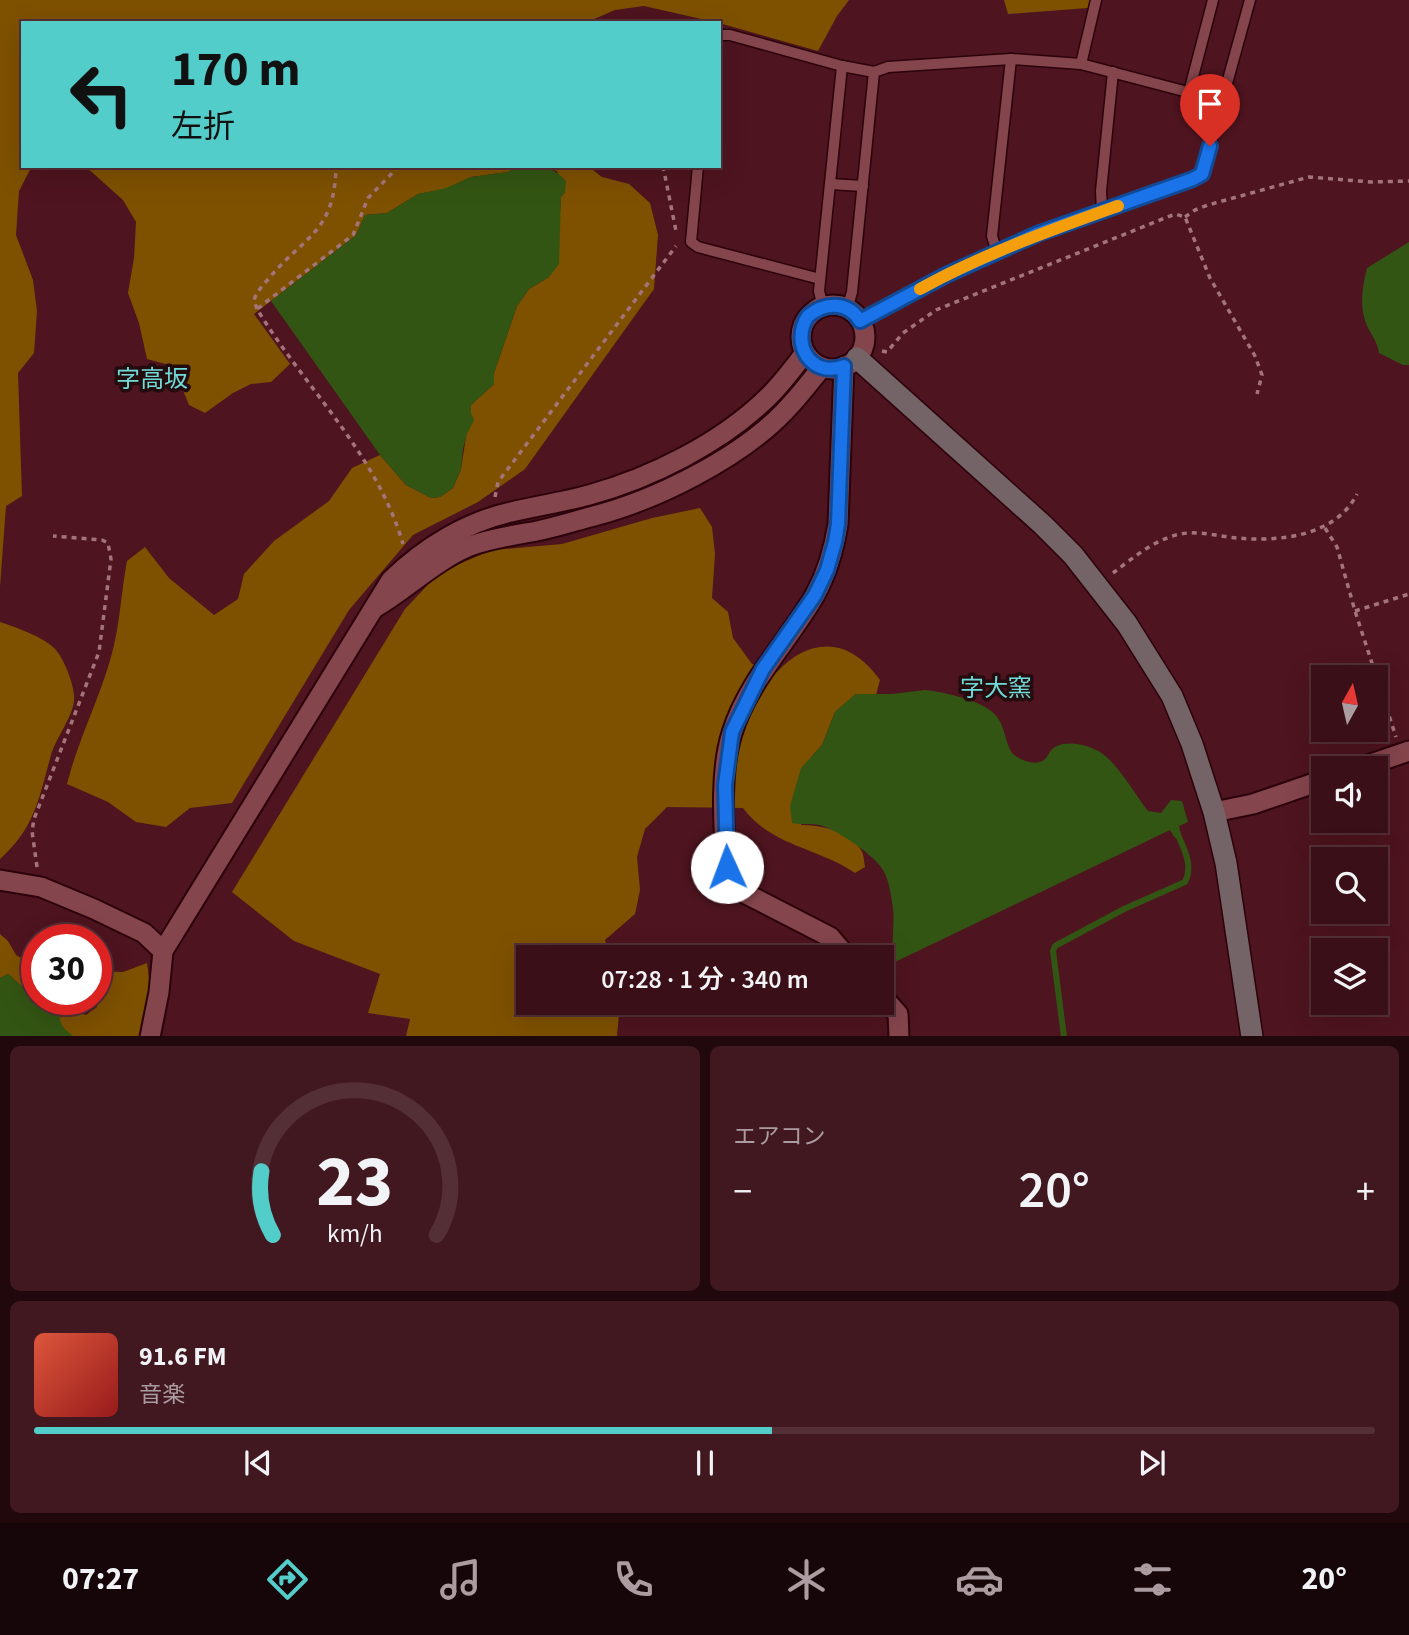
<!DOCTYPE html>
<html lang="ja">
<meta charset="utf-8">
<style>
:root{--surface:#3a0f17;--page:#411820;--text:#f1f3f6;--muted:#ab9ca1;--line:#542f36;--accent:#53cdca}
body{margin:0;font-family:"Source Sans 3","Noto Sans JP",sans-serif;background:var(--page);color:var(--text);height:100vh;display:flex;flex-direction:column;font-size:26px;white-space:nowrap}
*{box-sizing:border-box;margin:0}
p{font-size:23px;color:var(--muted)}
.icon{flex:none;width:38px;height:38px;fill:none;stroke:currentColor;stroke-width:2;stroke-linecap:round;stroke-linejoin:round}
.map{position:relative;height:1036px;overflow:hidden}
.drawer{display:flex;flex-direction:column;gap:10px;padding:10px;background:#20080d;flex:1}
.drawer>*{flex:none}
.banner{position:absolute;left:21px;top:21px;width:700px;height:147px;border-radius:0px;box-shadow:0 7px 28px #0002,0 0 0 2px var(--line);background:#53cdca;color:#111;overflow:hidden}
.needle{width:46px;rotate:8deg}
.buttons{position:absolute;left:1311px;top:665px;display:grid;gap:14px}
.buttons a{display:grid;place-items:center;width:77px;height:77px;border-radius:0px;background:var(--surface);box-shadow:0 7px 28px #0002,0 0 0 2px var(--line);font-size:35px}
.speed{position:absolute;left:21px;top:924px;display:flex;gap:14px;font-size:35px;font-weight:700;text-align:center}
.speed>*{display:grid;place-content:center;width:91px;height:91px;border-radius:50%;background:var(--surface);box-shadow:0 7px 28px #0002,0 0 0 2px var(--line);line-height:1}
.speed .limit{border:10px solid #d22;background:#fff;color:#111}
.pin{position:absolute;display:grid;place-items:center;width:60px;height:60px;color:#fff;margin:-72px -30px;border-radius:50% 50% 50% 0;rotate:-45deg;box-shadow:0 0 7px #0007}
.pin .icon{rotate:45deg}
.me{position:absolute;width:77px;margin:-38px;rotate:358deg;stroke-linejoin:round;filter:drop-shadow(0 0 5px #0008)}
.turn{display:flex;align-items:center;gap:24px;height:147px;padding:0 35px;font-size:32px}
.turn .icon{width:91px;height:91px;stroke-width:2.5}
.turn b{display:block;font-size:49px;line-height:60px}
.big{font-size:52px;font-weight:600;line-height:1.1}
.drawer .widget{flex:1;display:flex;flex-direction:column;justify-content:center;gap:10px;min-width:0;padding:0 24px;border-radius:10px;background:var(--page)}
.drawer .dial{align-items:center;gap:0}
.dial svg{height:182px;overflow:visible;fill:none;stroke:var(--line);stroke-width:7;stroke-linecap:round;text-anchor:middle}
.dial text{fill:var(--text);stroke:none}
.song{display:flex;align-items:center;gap:21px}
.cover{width:84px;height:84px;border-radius:10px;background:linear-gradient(135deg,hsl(10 70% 55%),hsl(0 70% 35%))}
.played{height:7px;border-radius:4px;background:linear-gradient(90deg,var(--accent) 55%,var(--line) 55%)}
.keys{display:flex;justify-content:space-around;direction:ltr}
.heat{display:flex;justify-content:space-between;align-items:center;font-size:38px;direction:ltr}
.drawer .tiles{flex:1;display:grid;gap:10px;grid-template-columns:1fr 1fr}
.widget:last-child{grid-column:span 2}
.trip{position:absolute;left:516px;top:945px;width:378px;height:70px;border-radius:0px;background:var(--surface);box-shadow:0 7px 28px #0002,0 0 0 2px var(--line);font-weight:600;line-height:70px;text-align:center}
.tabs{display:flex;height:112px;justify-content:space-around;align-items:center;background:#170609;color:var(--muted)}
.tabs .icon{width:49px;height:49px}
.tabs .selected{color:var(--accent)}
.tabs b{font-size:32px;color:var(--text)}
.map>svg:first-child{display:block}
.forest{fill:#7e5101}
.water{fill:#335513}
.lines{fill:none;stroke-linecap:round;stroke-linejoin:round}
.stream{stroke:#335513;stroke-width:6}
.lane-casing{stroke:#2c020b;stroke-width:13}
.street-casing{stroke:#2c020b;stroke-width:23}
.secondary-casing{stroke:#2c020b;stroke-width:24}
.path{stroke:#a4747b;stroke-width:3.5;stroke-dasharray:5 5;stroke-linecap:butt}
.lane{stroke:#85454d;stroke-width:10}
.street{stroke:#85454d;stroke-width:19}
.secondary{stroke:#746367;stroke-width:21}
.route-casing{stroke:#114b97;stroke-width:18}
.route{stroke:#1a73e8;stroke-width:12}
.slow{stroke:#f59e0b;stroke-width:12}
.labels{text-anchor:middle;stroke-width:7;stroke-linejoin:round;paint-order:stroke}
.quarter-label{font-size:24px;fill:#6fdbd8;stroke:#240b0e}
</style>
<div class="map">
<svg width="1409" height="1037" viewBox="0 0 1409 1037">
<rect width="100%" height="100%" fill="#4e141f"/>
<g class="forest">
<polygon points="0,0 849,0 837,16 818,51 719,23 644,6 615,10 585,23 23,23 23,166 32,166 19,191 16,235 33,280 37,311 34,353 18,373 22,496 6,506 0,587"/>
<polygon points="1004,0 1090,0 1088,8 1008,14"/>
<polygon points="85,166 520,166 508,172 471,177 446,189 418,194 387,213 365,215 356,235 254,314 290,364 271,382 251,384 233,393 205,413 189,405 173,366 147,359 139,323 128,293 134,258 136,222 123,200"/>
<path d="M540,166H588L602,177L629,184L650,203L658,235L654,289L525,469L478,502L413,535L349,610L232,803L190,808L166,827L136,822L108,802L67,784C78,740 99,700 111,657C120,626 121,592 127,561L145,547L169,578L214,615L238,599L244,574L274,541L329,501L352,468L380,455L406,485L431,498L440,497L453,488L461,469L471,405L494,384V373L517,306L529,289L549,277L560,213L561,197L565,192L557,171Z"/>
<path d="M700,508L712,527L715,554L712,598L728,612L733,638L752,664L777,672C812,635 851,639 880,680L876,695L856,694L835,712L822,745L812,756L801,825C821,825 850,831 861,850C864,854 864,862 865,867L855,873C819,848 771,846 743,808L667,807L645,829L637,857L640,890L635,914L605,940L611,957H528V1003H620L617,1036H406L410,1019L368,1013L380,974L294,941L232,892L405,609L440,572L492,550L562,544L652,518Z"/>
<path d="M0,622C15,627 41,636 53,647C63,655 76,688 74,701C72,718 56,738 51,755C39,798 35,828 0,859Z"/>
<polygon points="0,934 8,941 16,955 37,967 37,988 27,991 8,974 0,978"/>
<path d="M147,963L150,987L139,1036C126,1036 81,1037 72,1036C59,1030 58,1019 60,1007L86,1015L97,1007L95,999L96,971L123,972Z"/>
</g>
<g class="water">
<path d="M520,166C540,166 552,165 566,181L565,192L561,197L559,264L549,277L529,289L517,306L494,373V384L471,405V413L474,420L467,434L463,449L461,469L453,488L440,497L431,498L406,485L380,455L271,301L356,235L365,215L387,213L418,194L446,188L471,177L508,172Z"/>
<path d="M1409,242V365H1403L1379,353C1377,341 1372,336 1367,326C1359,307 1362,288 1367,268Z"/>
<path d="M925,690C944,692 986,701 997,717C1005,727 1005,742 1012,753C1019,760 1038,768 1046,758C1050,753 1050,749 1057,746C1066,741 1085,744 1094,749C1115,757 1134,794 1148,811L1161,813L1171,800L1182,801L1188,822L1179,826L1181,835L1175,838L1170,830L895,962C890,944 895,926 893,908C891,896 889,877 881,867C872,854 835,828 819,825C810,823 802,825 792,823L790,806L801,768L822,745L835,712L845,703L856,694H892Z"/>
<path d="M8,974L27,991L37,988V999H62C57,1017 58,1025 73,1036H0V978Z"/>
</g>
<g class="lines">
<path class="stream" d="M1064,1037L1053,951L1055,946L1124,909L1185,882C1194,865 1183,847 1176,830"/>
<defs>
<g id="lane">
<polyline points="719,35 730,35 842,66 874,72 888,67 1011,59 1081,64 1222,101"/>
<polyline points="1081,64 1096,0"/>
<polyline points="1189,92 1213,0"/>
<polyline points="698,166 691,242 698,247 820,279"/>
<polyline points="830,184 863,186"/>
<polyline points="1102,211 1101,191 1113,72"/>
<polyline points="997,252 992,236 1011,59"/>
<polyline points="823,307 819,291 842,66"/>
<polyline points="847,309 852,292 874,72"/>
<polyline points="860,321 946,275 1037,234 1193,179 1202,174 1250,0"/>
</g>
<g id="street">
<circle cx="833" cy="337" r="32"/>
<path d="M844,366L838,524C834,549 827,573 815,595C788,642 748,681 732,733C718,777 725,838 727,884L830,937L847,957"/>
<path d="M376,607C408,588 436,560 470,546C492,538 515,535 537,531C557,527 575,521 594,516C656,500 740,458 784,412C798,398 810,382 822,367"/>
<polyline points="1359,768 1409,751"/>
<polyline points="1214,812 1253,804 1323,780"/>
<polyline points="0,880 41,887 94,909 144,933 163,951"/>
<polyline points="882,996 898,1014 899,1037"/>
<path d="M150,1037L159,992L163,951L391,580C424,548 466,522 511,512C537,506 563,502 589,495C651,478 721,443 767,398C781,385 793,368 805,353"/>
</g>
<polyline id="secondary" points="857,358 1043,525 1073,555 1127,624 1172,696 1192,744 1214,812 1226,863 1252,1037"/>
</defs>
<use href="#lane" class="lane-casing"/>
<use href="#street" class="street-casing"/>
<use href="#secondary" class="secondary-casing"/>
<g class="path">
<path d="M399,166L368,198L353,235L257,309C305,388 377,454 403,544"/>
<polyline points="663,166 676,231"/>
<polyline points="1185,217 1195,210 1208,205 1309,177 1371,182 1409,181"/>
<path d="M257,309L254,300C257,291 264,284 270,277C306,235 334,232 336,168"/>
<polyline points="882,351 887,352 903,333 936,310 1175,214 1185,217 1210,278 1255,356 1262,375 1257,394"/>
<polyline points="495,497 498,482 676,246"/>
<polyline points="1325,528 1337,547 1355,611 1396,737"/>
<path d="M1113,573C1134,557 1161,534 1189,533C1205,532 1222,537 1238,538C1280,542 1336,536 1357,494"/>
<polyline points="1355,611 1409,594"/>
<polyline points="37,867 32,831 34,819 99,652 111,559 108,543 102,540 53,536"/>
</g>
<use href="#lane" class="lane"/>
<use href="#street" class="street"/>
<use href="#secondary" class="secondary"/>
</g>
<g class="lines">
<defs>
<path id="route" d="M727,867L725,785L732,732L763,669L815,595L827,570L835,542L838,524L844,366C811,379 790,343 808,316C825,302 848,301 860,321L946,275L1037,234L1193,179L1202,174L1210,146"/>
</defs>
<use href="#route" class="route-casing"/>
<use href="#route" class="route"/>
<path class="slow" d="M920,289C983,254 1051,230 1118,206"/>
</g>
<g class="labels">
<g class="quarter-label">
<text x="152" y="387">字高坂</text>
<text x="996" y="696">字大窯</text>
</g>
</g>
</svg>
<div class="buttons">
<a><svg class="needle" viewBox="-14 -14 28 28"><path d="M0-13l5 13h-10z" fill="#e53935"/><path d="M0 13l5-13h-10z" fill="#ab9ca1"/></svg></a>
<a><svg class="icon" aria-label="sound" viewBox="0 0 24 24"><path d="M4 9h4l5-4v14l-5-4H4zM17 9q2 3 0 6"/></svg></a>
<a><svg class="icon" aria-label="search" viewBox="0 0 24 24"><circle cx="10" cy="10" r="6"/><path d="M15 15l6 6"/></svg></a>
<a><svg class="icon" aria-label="layers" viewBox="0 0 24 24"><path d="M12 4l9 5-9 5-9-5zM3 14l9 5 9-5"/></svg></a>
</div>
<div class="speed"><div class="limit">30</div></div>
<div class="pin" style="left:1210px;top:146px;background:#d93025"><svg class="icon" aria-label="arrive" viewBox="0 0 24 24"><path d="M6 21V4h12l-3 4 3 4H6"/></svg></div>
<svg class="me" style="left:727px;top:867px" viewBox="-20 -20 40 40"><circle r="19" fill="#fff"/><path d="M0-13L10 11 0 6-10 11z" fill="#1a73e8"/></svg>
<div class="trip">07:28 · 1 分 · 340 m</div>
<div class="banner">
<div class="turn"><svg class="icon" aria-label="left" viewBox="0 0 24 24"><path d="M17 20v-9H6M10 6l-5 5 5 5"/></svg><div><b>170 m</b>左折</div></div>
</div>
</div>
<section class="drawer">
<div class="tiles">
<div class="widget dial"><svg viewBox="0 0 100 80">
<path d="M14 69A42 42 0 1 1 86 69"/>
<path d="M14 69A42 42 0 0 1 9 41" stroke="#53cdca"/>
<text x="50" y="56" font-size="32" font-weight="700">23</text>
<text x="50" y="72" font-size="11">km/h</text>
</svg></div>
<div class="widget"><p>エアコン</p>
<div class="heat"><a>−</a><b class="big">20°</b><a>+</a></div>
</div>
<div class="widget">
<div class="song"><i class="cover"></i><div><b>91.6 FM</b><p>音楽</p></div></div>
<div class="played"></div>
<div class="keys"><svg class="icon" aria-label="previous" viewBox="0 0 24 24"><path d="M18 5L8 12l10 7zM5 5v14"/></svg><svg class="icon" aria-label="pause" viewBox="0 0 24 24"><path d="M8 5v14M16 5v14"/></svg><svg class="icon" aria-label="next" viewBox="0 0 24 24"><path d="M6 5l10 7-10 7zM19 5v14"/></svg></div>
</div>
</div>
</section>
<nav class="tabs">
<b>07:27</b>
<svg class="icon selected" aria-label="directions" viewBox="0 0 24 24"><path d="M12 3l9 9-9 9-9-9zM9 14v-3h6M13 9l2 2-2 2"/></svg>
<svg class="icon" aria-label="music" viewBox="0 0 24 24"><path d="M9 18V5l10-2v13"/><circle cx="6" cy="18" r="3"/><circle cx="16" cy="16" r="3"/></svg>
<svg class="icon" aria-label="phone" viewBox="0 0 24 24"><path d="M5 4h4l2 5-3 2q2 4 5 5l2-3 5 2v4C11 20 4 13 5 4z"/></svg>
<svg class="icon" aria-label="climate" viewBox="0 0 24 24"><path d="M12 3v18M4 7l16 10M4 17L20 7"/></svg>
<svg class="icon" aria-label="car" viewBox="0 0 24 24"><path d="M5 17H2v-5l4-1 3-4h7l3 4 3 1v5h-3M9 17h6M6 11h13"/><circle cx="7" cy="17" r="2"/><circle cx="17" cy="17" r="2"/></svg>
<svg class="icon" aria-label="filters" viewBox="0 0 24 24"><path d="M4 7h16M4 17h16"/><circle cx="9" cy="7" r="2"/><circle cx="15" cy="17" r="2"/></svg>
<b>20°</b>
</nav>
